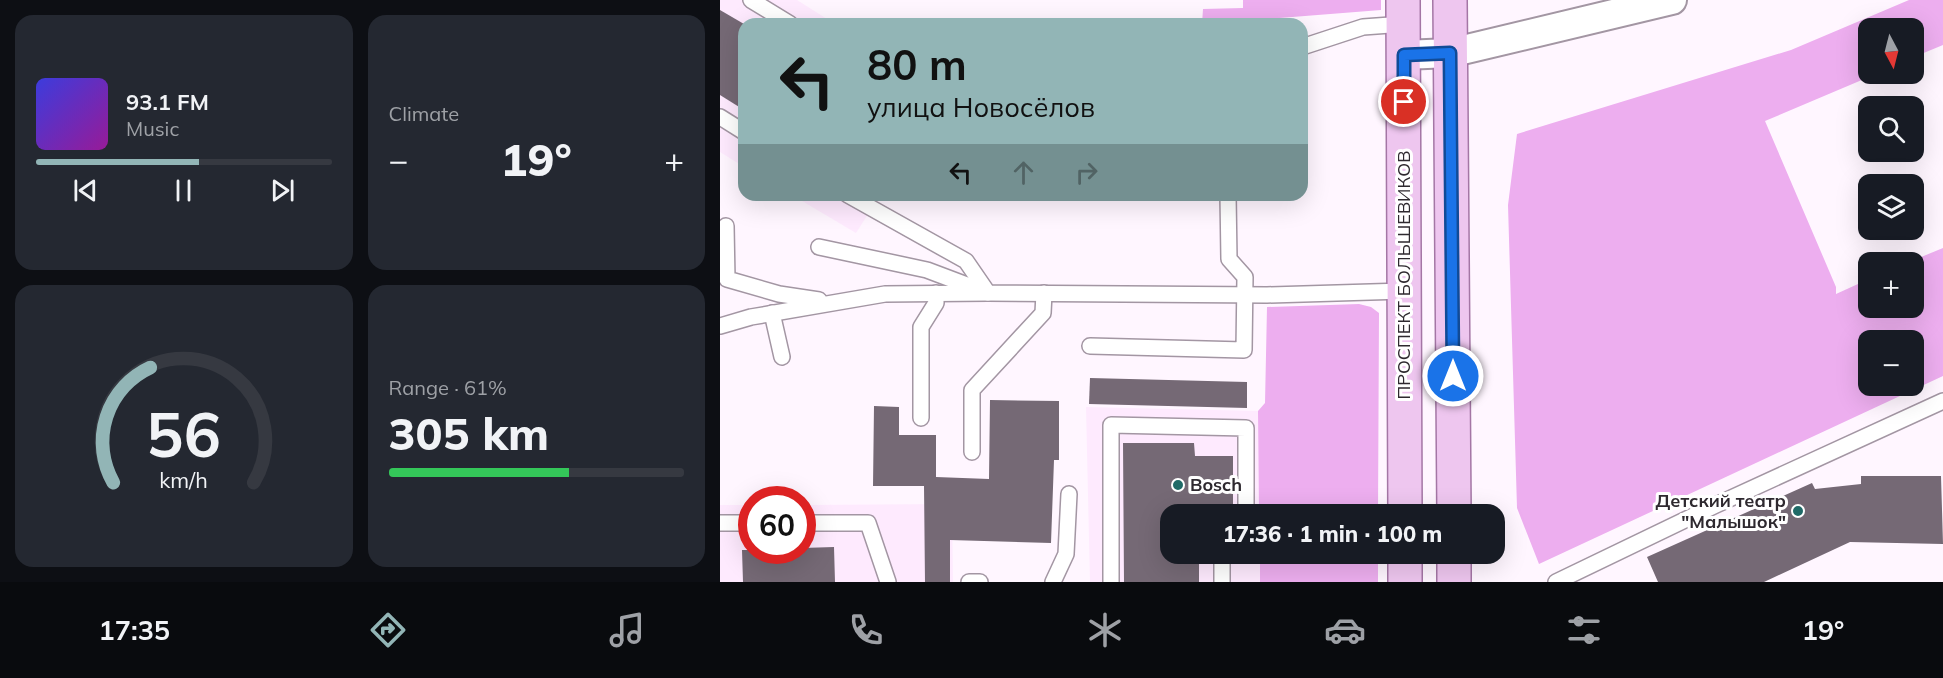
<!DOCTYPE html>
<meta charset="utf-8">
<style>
:root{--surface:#171b24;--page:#242831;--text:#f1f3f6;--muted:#9ea1a6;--line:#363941;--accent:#92b5b6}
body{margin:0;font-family:Mulish,sans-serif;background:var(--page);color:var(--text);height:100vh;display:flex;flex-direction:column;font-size:22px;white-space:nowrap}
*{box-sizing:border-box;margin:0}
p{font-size:20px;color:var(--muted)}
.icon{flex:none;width:33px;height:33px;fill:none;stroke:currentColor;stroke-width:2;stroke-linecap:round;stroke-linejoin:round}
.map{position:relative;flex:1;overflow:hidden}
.panel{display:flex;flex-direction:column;gap:15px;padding:15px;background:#0d0f14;width:720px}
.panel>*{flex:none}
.hud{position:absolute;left:18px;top:18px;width:570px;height:183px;border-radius:18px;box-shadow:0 6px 24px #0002;background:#92b5b6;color:#111;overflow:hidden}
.needle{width:39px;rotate:173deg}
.tools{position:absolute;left:1138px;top:18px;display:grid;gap:12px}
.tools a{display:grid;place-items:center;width:66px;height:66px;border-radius:12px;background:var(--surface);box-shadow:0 6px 24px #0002;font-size:30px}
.speed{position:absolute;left:18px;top:486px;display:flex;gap:12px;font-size:30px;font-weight:700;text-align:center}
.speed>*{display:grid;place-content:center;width:78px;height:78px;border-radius:50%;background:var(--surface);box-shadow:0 6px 24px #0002;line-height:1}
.speed .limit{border:9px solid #d22;background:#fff;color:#111}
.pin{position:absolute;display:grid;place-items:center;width:51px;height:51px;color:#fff;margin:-26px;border:3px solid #fff;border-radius:50%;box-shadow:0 2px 6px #0007}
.me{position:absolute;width:66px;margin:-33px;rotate:0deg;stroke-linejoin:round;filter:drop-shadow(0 0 4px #0008)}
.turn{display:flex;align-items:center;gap:21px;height:126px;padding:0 30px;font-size:27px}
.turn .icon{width:78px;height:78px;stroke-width:2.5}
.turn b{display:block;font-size:42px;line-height:51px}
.lanes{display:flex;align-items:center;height:57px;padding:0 30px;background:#0003;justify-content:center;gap:30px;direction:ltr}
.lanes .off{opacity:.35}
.big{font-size:45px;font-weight:800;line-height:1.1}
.panel .card{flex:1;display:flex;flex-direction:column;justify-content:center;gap:9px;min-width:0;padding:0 21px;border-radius:18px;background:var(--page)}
.panel .dial{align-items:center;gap:0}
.dial svg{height:156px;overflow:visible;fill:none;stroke:var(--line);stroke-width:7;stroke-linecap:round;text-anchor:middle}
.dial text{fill:var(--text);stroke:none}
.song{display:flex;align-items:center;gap:18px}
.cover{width:72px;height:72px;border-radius:9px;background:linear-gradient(135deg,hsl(240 70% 55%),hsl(300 70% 35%))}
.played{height:6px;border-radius:3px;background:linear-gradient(90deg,var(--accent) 55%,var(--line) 55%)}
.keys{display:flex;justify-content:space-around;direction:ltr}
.heat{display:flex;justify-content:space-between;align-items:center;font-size:33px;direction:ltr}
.charge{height:9px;border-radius:4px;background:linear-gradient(90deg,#34c759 61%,var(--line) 0)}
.panel .tiles{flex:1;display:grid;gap:15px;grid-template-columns:repeat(2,1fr)}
.trip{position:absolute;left:440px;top:504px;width:345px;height:60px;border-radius:18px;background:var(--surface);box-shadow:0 6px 24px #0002;font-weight:800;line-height:60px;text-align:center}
.tabs{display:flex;height:96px;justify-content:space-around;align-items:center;background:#090b0e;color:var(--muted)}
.tabs .icon{width:42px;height:42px}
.tabs .on{color:var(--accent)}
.tabs b{font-size:27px;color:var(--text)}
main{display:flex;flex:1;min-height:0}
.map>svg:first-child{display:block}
.built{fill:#feeafe}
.green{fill:#edaeef;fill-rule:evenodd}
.building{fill:#756975}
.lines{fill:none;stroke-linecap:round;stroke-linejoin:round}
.service-casing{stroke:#a396a3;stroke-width:18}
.minor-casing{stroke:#a396a3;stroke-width:32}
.primary-casing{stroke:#a476a5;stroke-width:36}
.service{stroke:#fff;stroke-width:15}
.minor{stroke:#fff;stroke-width:28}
.primary{stroke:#eec6ef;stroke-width:33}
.route-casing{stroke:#114b97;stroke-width:15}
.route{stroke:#1a73e8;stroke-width:10}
.poi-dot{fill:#1f6a67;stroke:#fff;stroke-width:2}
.labels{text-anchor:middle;stroke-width:6;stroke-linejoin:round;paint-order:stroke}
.street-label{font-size:18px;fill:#2e292f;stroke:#fff}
.poi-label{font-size:18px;font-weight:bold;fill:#2e292f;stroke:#fff;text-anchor:start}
</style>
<main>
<section class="panel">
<div class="tiles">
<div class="card">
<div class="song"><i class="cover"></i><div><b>93.1 FM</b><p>Music</p></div></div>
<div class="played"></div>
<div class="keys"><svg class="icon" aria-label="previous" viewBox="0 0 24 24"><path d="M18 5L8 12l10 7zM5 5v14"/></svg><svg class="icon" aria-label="pause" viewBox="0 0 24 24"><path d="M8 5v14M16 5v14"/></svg><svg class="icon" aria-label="next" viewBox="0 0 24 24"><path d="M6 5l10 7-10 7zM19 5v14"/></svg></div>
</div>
<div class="card"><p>Climate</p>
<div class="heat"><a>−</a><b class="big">19°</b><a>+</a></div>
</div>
<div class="card dial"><svg viewBox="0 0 100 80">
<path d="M14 69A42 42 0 1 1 86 69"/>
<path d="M14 69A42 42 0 0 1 33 10" stroke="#92b5b6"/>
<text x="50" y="56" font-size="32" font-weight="700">56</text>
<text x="50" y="72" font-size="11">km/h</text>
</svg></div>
<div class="card"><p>Range · 61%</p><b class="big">305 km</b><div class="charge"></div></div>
</div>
</section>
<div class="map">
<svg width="1223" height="582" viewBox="0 0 1223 582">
<rect width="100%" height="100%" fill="#fff6ff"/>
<g class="built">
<polygon points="0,0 77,0 115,24 24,24 24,167 0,152"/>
<polygon points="72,195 160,195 136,233"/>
<polygon points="366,407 538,411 539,514 450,514 450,554 540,554 540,582 370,582"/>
<polygon points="232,504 233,582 0,582 0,505 31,505 32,550 82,550 83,505"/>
</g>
<g class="green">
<polygon points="523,0 661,0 661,10 482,24 483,9 523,8"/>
<path d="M1189,0H1223V45L1194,57V28H1149V74H1156L1045,121L1116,287V294L1149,279V308H1194V262H1189L1223,248V376L819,564L797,508L788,205L797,134L1071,50ZM1149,340H1194V386H1149Z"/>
<polygon points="639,304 651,307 659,313 658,514 539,514 538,411 545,403 547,307"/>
<rect x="540" y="554" width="118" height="28"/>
</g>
<g class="building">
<polygon points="0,10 24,24 24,110 0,95"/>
<polygon points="370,378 527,382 527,408 369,404"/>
<polygon points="270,400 339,401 339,460 334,460 331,543 230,540 230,582 205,582 204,486 153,486 154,406 179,407 179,435 216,435 216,477 269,479"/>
<polygon points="403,443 474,443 475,456 513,456 513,514 450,514 450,554 479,554 479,582 404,582"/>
<polygon points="1141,476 1221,476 1223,544 1130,542 1044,582 938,582 927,557 1092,483 1095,489 1141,484"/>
<polygon points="114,547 115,582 23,582 22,550 82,550 82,548"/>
</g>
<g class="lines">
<defs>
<g id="service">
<polyline points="31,0 70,24"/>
<polyline points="582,47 643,27 684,24"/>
<polyline points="0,117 24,132"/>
<polyline points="128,195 246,261 268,293 547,295 684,291"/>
<polyline points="6,226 7,279 59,294 99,300"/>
<polyline points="99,247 207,270 260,290"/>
<polyline points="52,313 62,357"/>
<polyline points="0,326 31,317 165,294 268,293"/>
<polyline points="370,346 524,350 525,277 509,259 508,195"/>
<polyline points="201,418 201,327 216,303 216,293"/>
<polyline points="252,452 252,390 323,313 324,293"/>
<polyline points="0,523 32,523"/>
<polyline points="82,523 148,523 168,582"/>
<polyline points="502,554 502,582"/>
<polyline points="249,582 260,582"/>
<polyline points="333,582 346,554 349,494"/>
<polyline points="391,582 391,425 526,428 526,514"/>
<polyline points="836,582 996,505 1223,401"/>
</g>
<polyline id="minor" points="684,55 730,53 952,0"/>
<g id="primary">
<polyline points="683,0 685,514"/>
<polyline points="730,0 734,514"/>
<polyline points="685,554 685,582"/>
<polyline points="734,554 734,582"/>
</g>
</defs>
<use href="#service" class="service-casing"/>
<use href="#minor" class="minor-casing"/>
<use href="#primary" class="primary-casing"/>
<use href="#service" class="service"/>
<use href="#minor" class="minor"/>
<use href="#primary" class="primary"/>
</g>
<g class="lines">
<defs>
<polyline id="route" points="684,102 684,55 730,53 733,376"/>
</defs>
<use href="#route" class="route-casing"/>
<use href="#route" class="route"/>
</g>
<g class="poi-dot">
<circle cx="458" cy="485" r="6"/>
<circle cx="1078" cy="511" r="6"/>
</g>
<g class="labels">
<g class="street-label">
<text transform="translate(684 275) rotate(-90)" y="6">ПРОСПЕКТ БОЛЬШЕВИКОВ</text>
</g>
<g class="poi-label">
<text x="470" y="491">Bosch</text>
<text x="1066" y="507" text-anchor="end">Детский театр<tspan x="1066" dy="21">"Малышок"</tspan></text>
</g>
</g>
</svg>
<div class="tools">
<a><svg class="needle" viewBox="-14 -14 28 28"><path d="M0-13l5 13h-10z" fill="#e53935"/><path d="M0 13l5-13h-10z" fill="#9ea1a6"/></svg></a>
<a><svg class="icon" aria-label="search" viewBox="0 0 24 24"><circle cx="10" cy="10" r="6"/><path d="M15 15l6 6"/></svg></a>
<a><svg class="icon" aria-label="layers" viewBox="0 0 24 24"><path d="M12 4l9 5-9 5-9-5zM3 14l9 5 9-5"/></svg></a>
<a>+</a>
<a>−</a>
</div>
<div class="speed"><div class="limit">60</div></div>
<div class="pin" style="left:684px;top:102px;background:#d93025"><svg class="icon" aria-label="arrive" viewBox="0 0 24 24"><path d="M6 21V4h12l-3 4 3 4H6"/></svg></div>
<svg class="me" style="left:733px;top:376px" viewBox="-20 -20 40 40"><circle r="17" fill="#1a73e8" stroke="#fff" stroke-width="3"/><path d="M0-11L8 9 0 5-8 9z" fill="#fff"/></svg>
<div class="trip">17:36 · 1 min · 100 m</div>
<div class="hud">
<div class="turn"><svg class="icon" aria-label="left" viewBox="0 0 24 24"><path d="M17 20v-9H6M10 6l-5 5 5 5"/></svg><div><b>80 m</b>улица Новосёлов</div></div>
<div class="lanes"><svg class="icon" aria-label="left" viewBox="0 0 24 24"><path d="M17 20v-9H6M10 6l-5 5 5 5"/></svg><svg class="icon off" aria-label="ahead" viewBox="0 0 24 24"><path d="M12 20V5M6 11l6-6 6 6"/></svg><svg class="icon off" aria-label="right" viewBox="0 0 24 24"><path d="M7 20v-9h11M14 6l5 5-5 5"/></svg></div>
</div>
</div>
</main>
<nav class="tabs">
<b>17:35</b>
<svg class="icon on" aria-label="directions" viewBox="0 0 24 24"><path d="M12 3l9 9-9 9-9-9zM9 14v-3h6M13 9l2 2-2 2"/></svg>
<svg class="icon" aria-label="music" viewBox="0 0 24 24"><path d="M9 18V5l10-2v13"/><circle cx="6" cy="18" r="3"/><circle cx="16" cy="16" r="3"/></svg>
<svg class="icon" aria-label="phone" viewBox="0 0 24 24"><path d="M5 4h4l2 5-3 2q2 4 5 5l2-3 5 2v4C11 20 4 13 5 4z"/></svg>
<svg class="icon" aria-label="climate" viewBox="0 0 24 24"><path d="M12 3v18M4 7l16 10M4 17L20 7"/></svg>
<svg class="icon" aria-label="car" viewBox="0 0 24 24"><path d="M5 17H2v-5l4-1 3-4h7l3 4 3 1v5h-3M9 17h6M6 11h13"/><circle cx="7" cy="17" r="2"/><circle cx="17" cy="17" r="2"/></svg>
<svg class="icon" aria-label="filters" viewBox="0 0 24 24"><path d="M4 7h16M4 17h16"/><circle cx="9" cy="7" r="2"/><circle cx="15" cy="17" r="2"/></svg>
<b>19°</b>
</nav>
